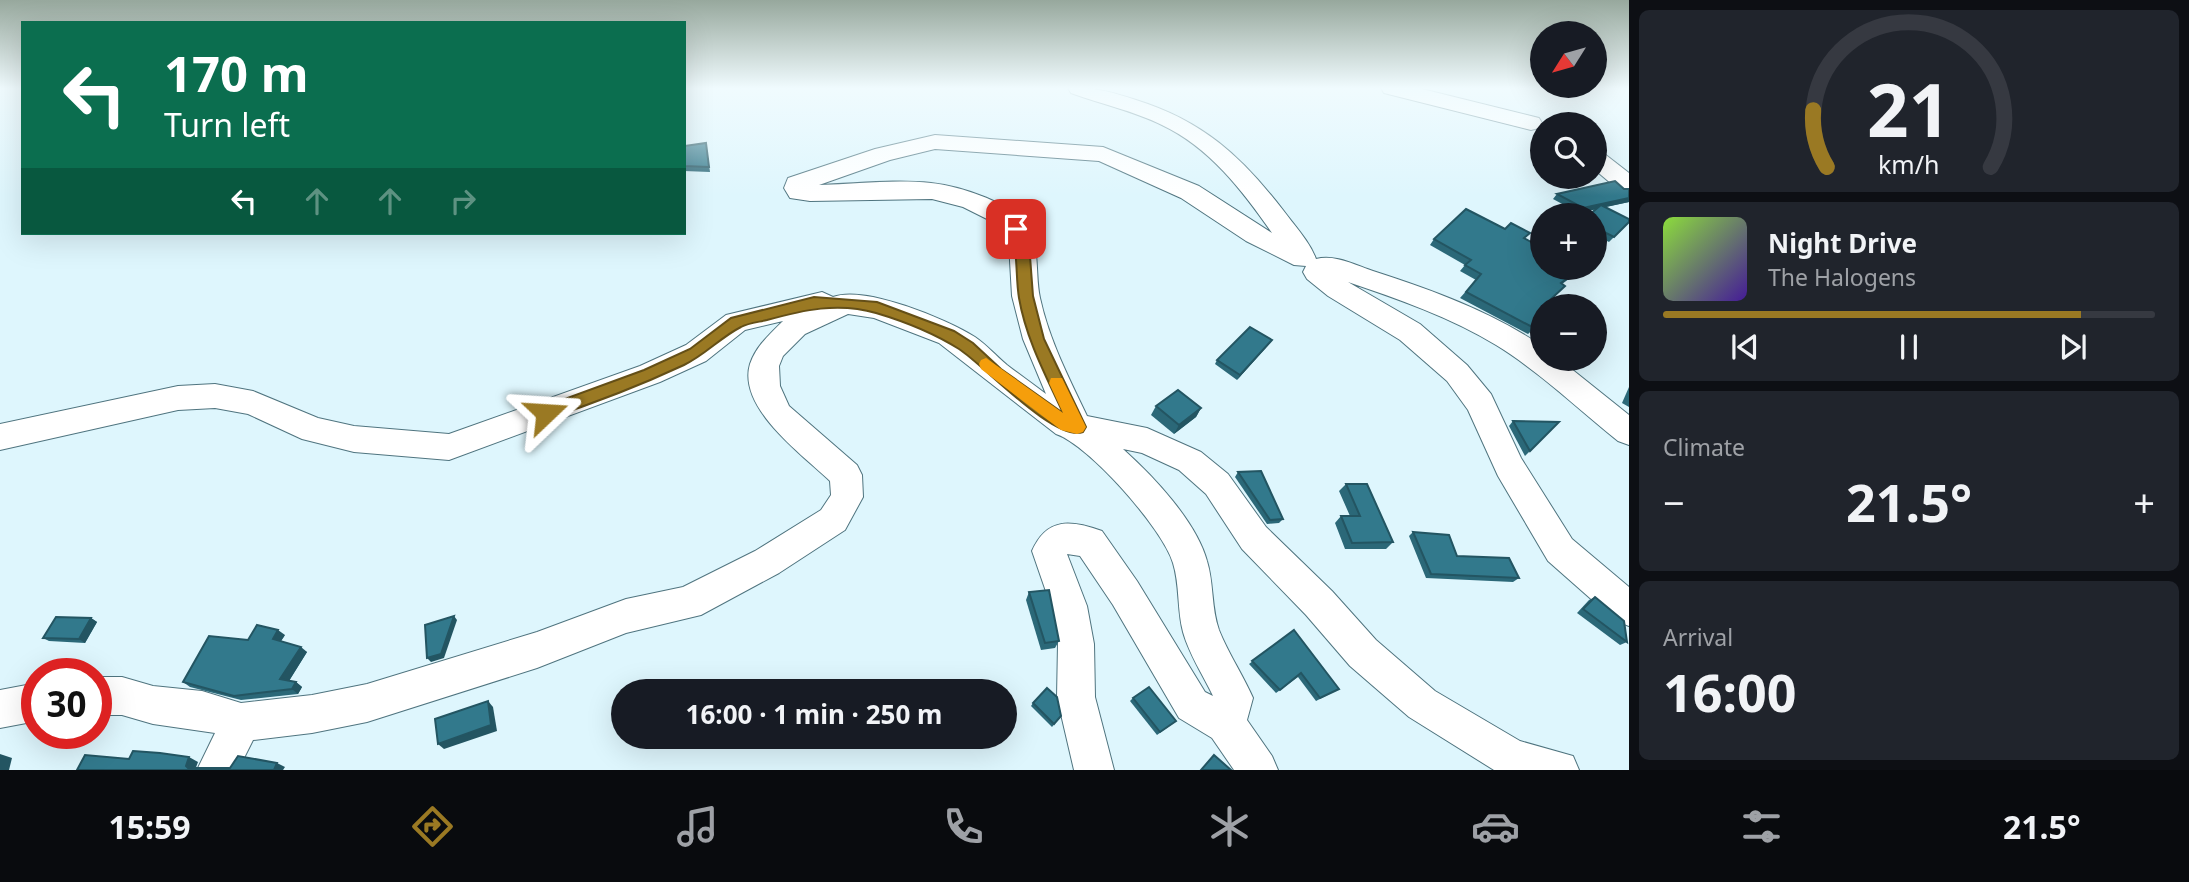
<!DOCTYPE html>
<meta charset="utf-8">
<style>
:root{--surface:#171b24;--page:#20242c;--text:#f1f3f6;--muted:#9ea1a6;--line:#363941;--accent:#9a7923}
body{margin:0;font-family:"Noto Sans",sans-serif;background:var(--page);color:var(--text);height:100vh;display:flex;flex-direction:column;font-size:26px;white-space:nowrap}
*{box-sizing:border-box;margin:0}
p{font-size:23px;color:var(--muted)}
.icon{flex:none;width:38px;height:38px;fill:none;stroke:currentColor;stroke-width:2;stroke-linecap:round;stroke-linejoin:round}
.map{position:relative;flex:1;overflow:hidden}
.panel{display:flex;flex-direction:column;gap:10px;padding:10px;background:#0d0f14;width:560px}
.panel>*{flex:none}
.hud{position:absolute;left:21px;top:21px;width:665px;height:214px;border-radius:0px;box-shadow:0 7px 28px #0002;background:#0b6e4f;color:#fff;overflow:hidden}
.needle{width:46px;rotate:233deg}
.buttons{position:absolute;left:1530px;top:21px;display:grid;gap:14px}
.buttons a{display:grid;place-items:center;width:77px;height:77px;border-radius:50%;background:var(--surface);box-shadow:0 7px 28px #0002;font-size:35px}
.speed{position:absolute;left:21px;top:658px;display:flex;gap:14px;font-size:35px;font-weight:700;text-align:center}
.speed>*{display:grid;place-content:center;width:91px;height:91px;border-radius:50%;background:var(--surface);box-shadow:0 7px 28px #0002;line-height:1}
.speed .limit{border:10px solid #d22;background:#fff;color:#111}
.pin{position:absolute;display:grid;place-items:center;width:60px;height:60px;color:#fff;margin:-30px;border-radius:14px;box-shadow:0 4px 10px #0006}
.me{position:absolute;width:77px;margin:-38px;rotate:70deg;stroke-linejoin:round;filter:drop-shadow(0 0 5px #0008)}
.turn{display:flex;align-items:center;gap:24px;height:147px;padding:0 28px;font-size:32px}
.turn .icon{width:91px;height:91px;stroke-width:2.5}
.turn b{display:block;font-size:49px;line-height:60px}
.lanes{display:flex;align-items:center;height:66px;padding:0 28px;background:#0003;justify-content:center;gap:35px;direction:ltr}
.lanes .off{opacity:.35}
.big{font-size:52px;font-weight:700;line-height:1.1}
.panel .card{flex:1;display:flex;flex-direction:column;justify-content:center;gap:10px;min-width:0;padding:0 24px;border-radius:10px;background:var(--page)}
.panel .dial{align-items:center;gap:0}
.dial svg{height:182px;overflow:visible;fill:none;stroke:var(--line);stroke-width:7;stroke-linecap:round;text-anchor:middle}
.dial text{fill:var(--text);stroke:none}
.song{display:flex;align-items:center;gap:21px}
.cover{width:84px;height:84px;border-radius:10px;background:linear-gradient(135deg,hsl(90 70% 55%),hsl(260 70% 35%))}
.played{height:7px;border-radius:4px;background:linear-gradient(90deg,var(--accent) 85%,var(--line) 85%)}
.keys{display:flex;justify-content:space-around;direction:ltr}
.heat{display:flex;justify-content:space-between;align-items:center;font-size:38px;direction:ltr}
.trip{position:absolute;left:611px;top:679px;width:406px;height:70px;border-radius:35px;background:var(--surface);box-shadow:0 7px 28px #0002;font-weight:700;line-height:70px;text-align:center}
.tabs{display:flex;height:112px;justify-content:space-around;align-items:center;background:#090b0e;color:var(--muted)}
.tabs .icon{width:49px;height:49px}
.tabs .active{color:var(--accent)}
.tabs b{font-size:32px;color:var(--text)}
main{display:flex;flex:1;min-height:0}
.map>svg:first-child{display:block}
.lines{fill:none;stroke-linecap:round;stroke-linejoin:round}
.street-casing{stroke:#4f747f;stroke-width:2}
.street{fill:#fff;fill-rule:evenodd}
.wall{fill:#2b6878}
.shaded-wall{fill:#235562}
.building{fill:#32798c;stroke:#235562;stroke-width:2}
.route{fill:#9a7923;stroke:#644f17;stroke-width:2}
.slow{fill:#f59e0b}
</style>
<main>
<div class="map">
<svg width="1629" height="770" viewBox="0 0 1629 770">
<rect width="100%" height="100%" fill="#def6fd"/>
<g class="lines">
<defs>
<g id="street">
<path d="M1068,88C1093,87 1112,92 1136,100C1203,121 1241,156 1283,210C1294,225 1310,242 1316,259C1335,254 1355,265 1373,271C1432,290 1490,311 1542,346V359H1559L1629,415V445L1618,441C1578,409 1540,372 1496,345C1450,317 1398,299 1348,282L1420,324L1467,365L1491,394L1521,458L1572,539L1629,587V626L1616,621L1548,561L1498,476L1468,410L1447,381L1400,340L1328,296L1307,279L1303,272L1306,266L1294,265L1246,241L1181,198L1099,161L935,149L890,160L819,185C856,184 895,179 931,183C959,186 1016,203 1029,230C1040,251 1035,275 1040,298C1049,340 1069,378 1087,416L1147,428L1201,452L1228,474L1266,527L1332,591L1376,640L1435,691L1520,741L1573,756L1579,770H1494L1409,717L1350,666L1306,615L1242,549L1206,494L1179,470L1142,453L1123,449C1153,476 1196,521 1207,561C1214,583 1211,608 1219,630C1228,653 1243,675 1253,698L1247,720L1272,756L1278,770H1234L1212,738L1179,718L1113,605L1080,556L1067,554L1087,606L1094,644L1095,697L1114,770H1074L1057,697L1058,644L1051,606L1032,551C1047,517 1071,520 1102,531L1137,581L1205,692L1213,696C1203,675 1189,654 1183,632C1177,610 1180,585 1173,563C1163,529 1089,445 1056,434L939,343L874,318L848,314L805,334L783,356L779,366L780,386L789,406L857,465L862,475L863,497L845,530L779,573L701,615L626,633L537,668L367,722L312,733L253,740L238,770H197L215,733L153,724L122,715H96V677H122L153,686L202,691L241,703L312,695L367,684L537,632L626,599L683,587L755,551L821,510L831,495L830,481C803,455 737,408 750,364C756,346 770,334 783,321L745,330L706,361L660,382L449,460L354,452L302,439L248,414L215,408L178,410L0,450V424L178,386L215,384L253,391L318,418L354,426L449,434L640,366L686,345L726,315L822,292L833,297C865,285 946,319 975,337C987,345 996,356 1007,365C1020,375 1033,384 1046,394L1023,339L1012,296L1009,243L1005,234L989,220L963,207L932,199L810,201L790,198L784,188L788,178L875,149L935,135L1103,147L1199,186L1272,233C1243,191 1209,147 1162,125C1134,111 1101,104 1071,93Z"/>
<polygon points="1381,88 1418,88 1539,118 1542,123 1539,128 1531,130 1384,93"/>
<polygon points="1594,150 1602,152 1629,173 1629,193 1620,191 1594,169"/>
<polygon points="37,683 37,721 0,728 0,690"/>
</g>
</defs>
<use href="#street" class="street-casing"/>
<use href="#street" class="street"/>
</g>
<g class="wall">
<polygon points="706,143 710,172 684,171 684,146"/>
<polygon points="1557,194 1629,202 1605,207 1629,222 1609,242 1594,234 1594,215 1596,209 1579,213 1553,199"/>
<polygon points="1434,239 1525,239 1573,276 1562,284 1565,286 1552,299 1542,321 1528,334 1460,298 1476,280 1460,271 1465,265 1430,245"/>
<polygon points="1269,344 1237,380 1215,364 1217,360"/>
<polygon points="1629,387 1629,407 1622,403"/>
<polygon points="1156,406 1201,408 1196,417 1174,434 1151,415"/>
<polygon points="1513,421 1530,451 1525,456 1509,426"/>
<polygon points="1238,472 1283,519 1279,523 1267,524 1235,477"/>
<polygon points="1346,484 1393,542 1386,549 1345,549 1335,523 1341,516 1350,516 1339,491"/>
<polygon points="1413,532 1457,556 1519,578 1513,582 1426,578 1409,536"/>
<polygon points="1029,592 1059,641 1055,648 1041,650 1026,600"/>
<polygon points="1595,597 1627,642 1620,645 1577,613 1589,600"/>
<polygon points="91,618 97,622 85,643 49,641 43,638"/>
<polygon points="1294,630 1339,689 1316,701 1298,677 1276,693 1249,664"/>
<polygon points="285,635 281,641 307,652 289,681 296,682 302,687 298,694 241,700 190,687 183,682"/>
<polygon points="1133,698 1176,721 1157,735 1130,701"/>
<polygon points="1033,703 1061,716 1052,727 1031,706"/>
</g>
<g class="shaded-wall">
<polygon points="1629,198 1629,202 1579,213 1583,208"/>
<polygon points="1272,340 1269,344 1237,380 1240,375"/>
<polygon points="1201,408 1196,417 1174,434 1179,425"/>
<polygon points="454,616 457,620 444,658 431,662 427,658"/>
<polygon points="91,618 97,622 85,643 79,639"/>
<polygon points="278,630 285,635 279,644 273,639"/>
<polygon points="301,647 307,652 287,684 280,679"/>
<polygon points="296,682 302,687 298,694 292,689"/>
<polygon points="488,701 493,707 497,731 444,749 438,744"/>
<polygon points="0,754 12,758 9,770 0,770"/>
<polygon points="189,757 198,762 195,770 192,770 186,766"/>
<polygon points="277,763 285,767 283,770 274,770"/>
</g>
<g class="building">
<polygon points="706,143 709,167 684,166 684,146"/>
<polygon points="1615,181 1624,189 1629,189 1629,198 1583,208 1557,194"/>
<polygon points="1601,205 1629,219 1629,222 1614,237 1594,227 1594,215 1589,215"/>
<polygon points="1466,209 1505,229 1511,223 1530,233 1524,238 1542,248 1542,268 1575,268 1579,270 1561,283 1565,286 1551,299 1559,303 1556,306 1542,306 1542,320 1534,328 1466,292 1481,274 1465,265 1471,260 1434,239"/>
<polygon points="1250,327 1272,340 1240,375 1217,360"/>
<polygon points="1178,390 1201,408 1179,425 1156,406"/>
<polygon points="1513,421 1559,422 1530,451"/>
<polygon points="1261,471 1283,519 1270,520 1238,472"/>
<polygon points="1346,484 1367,484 1393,542 1352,543 1341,516 1360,516"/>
<polygon points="1413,532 1449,535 1457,556 1509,558 1519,578 1431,574"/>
<polygon points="1049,590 1059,641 1045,643 1029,592"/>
<polygon points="1595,597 1624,621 1627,642 1583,609"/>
<polygon points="454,616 441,654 427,658 425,625"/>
<polygon points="56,617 91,618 79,639 43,638"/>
<polygon points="257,625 278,630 273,639 301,647 280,679 296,682 292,689 234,696 183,682 209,636 248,640"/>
<polygon points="1294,630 1339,689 1320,698 1301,673 1280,690 1252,661"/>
<polygon points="1149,687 1176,721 1160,732 1133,698"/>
<polygon points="1047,688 1057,697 1061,716 1054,724 1033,703"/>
<polygon points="488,701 491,725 438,744 435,719"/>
<polygon points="133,751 160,753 189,757 186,766 188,768 230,768 238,756 277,763 274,770 77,770 85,755 129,759"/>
<polygon points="1214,755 1231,770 1201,770"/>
</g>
<linearGradient id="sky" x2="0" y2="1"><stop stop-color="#97a89d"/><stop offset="0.45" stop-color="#f0fbfe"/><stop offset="1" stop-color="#f0fbfe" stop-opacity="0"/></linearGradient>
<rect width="1629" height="196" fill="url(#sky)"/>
<path class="route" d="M1016,225L1021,226L1029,243L1033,296L1044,339L1086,427L1083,432C1054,442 984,365 959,349C935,334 903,321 876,313C838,302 803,310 767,320C759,322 748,323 741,327C721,337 705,355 684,365C639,386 592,404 546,419L540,417L537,413L540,408L644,370L690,349L731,318L814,297L877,302L954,331L973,343L1001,369L1063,413C1046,376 1026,339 1019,298C1015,274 1019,251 1009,229Z"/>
<polygon class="slow" points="986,358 1063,413 1049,383 1051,378 1062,378 1086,427 1083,432 1077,434 1061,430 981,369 979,364 981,360"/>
</svg>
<div class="buttons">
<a><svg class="needle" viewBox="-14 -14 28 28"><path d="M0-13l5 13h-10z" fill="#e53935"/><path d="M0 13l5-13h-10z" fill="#9ea1a6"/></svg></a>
<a><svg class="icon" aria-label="search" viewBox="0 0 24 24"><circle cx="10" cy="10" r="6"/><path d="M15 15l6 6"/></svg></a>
<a>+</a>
<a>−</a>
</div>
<div class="speed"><div class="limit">30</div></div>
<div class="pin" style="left:1016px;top:229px;background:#d93025"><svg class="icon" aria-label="arrive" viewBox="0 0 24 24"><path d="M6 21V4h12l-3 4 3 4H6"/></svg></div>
<svg class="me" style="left:546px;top:413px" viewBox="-20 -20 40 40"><path d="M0-17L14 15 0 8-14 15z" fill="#9a7923" stroke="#fff" stroke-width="4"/></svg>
<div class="trip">16:00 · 1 min · 250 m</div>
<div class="hud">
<div class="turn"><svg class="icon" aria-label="left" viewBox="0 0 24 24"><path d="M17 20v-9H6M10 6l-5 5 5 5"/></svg><div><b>170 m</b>Turn left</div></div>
<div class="lanes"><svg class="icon" aria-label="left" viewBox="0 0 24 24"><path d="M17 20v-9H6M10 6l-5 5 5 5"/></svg><svg class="icon off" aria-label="ahead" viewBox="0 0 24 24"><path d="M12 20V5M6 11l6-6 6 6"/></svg><svg class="icon off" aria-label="ahead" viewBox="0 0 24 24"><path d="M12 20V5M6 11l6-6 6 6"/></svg><svg class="icon off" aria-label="right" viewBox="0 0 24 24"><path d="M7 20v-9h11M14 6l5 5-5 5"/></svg></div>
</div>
</div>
<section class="panel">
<div class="card dial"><svg viewBox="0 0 100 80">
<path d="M14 69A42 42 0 1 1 86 69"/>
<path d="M14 69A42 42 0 0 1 8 44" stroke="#9a7923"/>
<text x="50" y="56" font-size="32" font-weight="700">21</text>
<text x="50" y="72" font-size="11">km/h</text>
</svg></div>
<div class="card">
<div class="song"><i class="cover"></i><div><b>Night Drive</b><p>The Halogens</p></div></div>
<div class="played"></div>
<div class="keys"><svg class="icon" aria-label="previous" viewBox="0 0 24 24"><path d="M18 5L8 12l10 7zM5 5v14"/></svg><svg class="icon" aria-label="pause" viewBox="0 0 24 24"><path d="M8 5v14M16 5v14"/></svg><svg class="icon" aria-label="next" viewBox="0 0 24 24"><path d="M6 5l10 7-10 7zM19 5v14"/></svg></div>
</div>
<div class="card"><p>Climate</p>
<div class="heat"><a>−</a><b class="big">21.5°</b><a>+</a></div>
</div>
<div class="card"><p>Arrival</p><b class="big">16:00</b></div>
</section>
</main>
<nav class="tabs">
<b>15:59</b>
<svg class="icon active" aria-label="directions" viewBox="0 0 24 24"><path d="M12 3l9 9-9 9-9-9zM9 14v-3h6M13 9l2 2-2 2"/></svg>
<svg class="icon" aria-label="music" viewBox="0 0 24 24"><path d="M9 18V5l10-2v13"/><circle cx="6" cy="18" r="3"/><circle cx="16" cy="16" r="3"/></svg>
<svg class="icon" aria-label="phone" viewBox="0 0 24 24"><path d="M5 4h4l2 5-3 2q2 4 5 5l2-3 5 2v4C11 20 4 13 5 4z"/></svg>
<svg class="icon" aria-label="climate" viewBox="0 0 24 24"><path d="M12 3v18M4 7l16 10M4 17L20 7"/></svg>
<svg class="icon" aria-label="car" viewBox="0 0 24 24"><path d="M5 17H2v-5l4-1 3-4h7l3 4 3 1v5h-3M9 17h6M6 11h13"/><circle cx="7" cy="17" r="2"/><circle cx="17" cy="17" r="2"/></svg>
<svg class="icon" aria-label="filters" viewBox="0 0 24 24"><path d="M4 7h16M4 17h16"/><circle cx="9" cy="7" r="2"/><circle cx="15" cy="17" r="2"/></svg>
<b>21.5°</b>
</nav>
